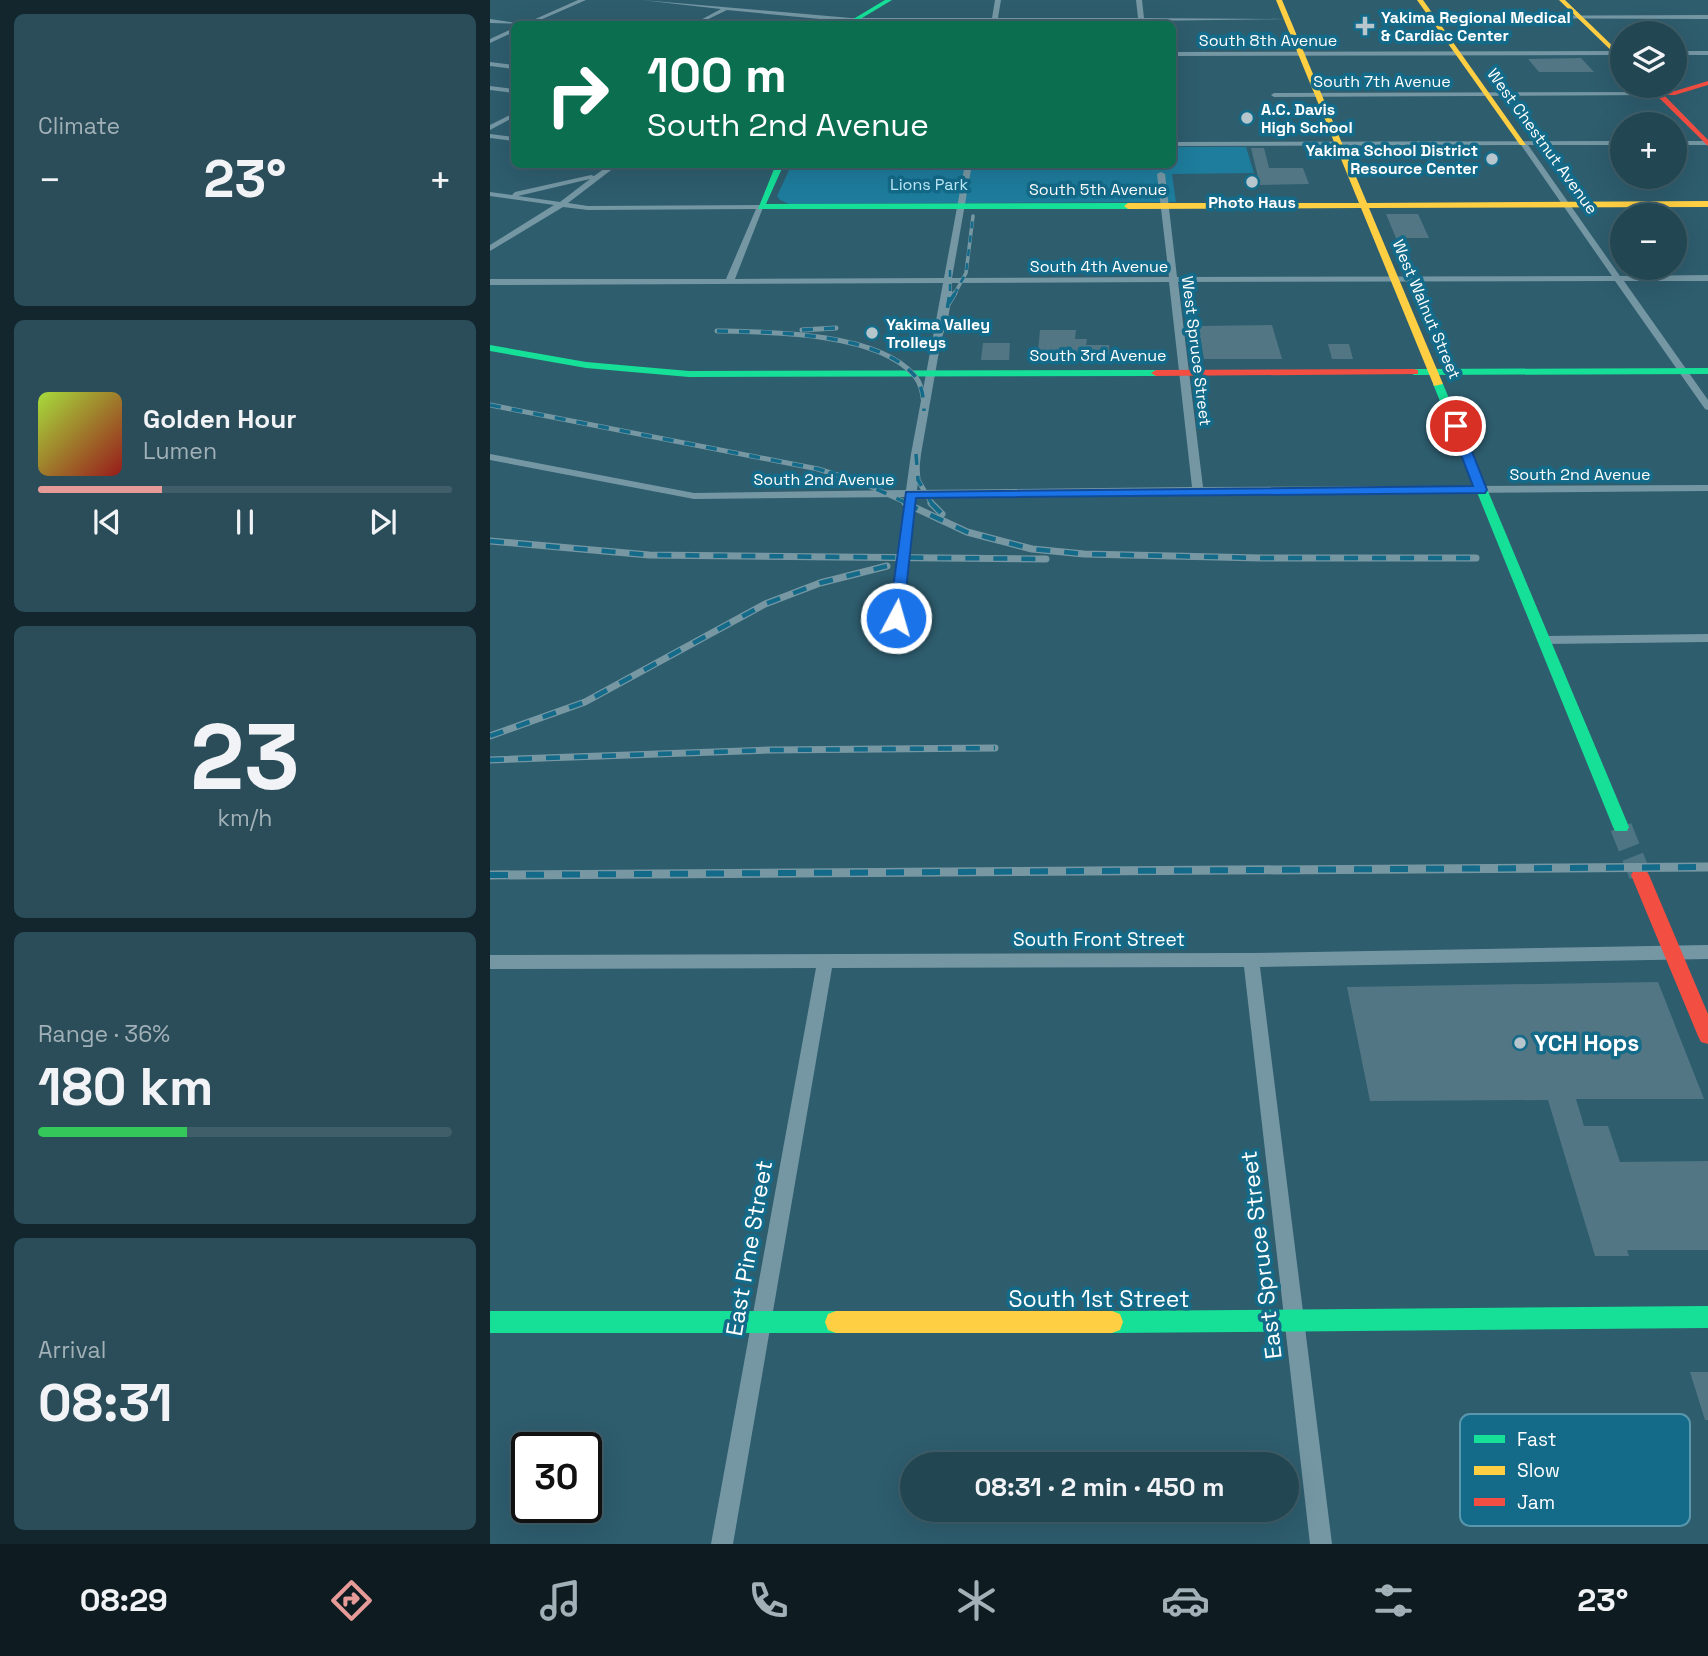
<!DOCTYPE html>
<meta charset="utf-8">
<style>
:root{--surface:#224652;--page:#2a4d59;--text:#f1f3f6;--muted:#a2b1b8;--line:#3f5e69;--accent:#e69b98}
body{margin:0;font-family:"Space Grotesk",sans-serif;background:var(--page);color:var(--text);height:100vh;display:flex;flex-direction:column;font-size:26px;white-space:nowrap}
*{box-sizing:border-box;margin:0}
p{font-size:23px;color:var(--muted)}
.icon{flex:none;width:38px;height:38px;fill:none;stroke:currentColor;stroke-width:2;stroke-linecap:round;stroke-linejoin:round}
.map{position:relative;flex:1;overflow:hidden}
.side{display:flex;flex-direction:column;gap:14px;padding:14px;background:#13262d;width:490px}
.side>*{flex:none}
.top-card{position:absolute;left:21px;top:21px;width:665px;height:147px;border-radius:10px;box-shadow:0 7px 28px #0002,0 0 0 2px var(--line);background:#0b6e4f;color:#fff;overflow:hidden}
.fabs{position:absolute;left:1120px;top:21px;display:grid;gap:14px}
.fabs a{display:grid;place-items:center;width:77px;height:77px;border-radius:50%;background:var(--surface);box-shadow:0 7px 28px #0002,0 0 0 2px var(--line);font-size:35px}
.speed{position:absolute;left:21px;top:1432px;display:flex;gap:14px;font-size:35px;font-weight:700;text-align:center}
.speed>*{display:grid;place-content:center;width:91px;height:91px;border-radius:50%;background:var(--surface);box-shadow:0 7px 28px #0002,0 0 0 2px var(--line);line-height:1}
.speed .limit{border:4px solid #111;border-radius:10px;background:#fff;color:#111}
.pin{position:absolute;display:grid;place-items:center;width:60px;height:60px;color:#fff;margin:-30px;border:4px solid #fff;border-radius:50%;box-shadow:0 2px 7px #0007}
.me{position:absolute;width:77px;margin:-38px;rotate:6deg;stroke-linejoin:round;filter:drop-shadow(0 0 5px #0008)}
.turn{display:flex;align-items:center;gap:24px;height:147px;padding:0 21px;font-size:32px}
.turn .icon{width:91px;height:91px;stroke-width:2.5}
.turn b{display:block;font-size:49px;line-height:60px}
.big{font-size:52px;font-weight:700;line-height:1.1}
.side .widget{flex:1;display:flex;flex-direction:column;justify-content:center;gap:10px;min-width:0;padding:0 24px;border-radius:10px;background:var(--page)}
.side .dial{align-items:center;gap:0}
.dial b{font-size:91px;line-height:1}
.song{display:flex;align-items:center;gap:21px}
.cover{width:84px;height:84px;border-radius:10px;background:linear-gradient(135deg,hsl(80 70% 55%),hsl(0 70% 35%))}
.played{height:7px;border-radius:4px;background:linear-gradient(90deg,var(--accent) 30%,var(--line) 30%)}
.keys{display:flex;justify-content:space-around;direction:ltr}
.heat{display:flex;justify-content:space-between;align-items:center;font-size:38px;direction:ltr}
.charge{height:10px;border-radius:5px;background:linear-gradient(90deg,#34c759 36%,var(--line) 0)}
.trip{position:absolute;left:410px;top:1452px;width:399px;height:70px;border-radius:35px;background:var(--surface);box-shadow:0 7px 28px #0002,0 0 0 2px var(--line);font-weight:700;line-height:70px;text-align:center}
.tab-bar{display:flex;height:112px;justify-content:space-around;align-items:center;background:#0e1c21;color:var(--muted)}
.tab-bar .icon{width:49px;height:49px}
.tab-bar .active{color:var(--accent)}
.tab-bar b{font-size:32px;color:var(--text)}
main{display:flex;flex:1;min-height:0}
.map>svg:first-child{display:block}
.green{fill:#1e7c9c}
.building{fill:#527684}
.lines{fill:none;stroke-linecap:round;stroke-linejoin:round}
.secondary-tunnel{stroke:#4d7584;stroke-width:22;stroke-dasharray:22 10;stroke-linecap:butt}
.street{fill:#7597a4;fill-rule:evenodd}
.fast{fill:#16e098;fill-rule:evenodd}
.slow{fill:#ffcf43;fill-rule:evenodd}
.jam{fill:#f24e42;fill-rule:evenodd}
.rail-far3-casing{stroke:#7798a3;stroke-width:3.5}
.rail-far2-casing{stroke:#7798a3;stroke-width:5}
.rail-far1-casing{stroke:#7798a3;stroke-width:7}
.rail-casing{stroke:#7798a3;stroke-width:9}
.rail-far3{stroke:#136a89;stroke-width:2.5;stroke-dasharray:7;stroke-linecap:butt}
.rail-far2{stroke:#136a89;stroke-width:3.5;stroke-dasharray:11;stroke-linecap:butt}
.rail-far1{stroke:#136a89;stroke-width:4.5;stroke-dasharray:14;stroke-linecap:butt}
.rail{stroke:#136a89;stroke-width:6;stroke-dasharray:18;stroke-linecap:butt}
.route{fill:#1a73e8;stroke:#114b97;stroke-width:2}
.poi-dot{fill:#b6c6cc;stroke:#136a89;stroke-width:2.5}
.labels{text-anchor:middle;stroke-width:7;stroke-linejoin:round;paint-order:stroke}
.far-poi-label{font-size:16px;font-weight:bold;fill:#fff;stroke:#136a89;text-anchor:start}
.far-street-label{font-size:16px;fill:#fff;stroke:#136a89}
.far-park-label{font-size:16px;fill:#bfedfc;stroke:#136a89}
.street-label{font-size:19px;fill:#fff;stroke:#136a89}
.near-poi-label{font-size:23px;font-weight:bold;fill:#fff;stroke:#136a89;text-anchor:start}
.near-street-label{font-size:23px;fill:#fff;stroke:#136a89}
.key{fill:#136a89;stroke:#5a97ac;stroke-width:2}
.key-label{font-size:19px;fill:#fff}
</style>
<main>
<section class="side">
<div class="widget"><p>Climate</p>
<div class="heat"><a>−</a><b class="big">23°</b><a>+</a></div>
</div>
<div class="widget">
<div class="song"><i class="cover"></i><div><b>Golden Hour</b><p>Lumen</p></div></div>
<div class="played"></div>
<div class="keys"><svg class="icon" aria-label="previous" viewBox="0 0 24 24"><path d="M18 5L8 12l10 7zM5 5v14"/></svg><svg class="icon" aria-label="pause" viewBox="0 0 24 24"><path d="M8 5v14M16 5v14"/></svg><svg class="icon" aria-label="next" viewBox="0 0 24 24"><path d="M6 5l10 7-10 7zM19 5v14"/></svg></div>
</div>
<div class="widget dial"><b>23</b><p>km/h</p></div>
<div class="widget"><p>Range · 36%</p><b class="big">180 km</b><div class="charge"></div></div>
<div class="widget"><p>Arrival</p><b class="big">08:31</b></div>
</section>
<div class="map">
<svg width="1218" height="1544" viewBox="0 0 1218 1544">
<rect width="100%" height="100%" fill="#2e5d6e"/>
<polygon class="green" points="683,147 756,147 764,173 682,174 686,202 299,204 290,200 287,196 302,164 682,164"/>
<g class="building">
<polygon points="1091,58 1104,72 1049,72 1038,59"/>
<polygon points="761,148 774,148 779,168 813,168 819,184 770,185"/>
<polygon points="896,214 928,214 939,238 906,238"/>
<polygon points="782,325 792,359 714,359 708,326"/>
<polygon points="550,330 586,330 585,339 597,339 596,345 619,345 620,360 597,360 596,354 548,353"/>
<polygon points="493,343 520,343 519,360 491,360"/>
<polygon points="838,344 859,344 863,359 842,359"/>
<polygon points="1168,982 1214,1099 1086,1099 1094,1126 1118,1126 1130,1162 1218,1161 1218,1250 1137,1250 1139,1256 1105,1256 1058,1100 880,1101 857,987"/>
<polygon points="1200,1372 1218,1372 1218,1420 1215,1420"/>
</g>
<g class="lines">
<polyline class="secondary-tunnel" points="1131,827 1150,875"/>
<g class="street">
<polygon points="88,0 96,0 41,24 0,23 0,19 34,24"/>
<polygon points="151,0 361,18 502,18 505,0 511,0 508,18 648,18 646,0 652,0 654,18 800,19 654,21 654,24 650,24 649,21 507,21 506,24 502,24 502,21 361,22 237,10 208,24 203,24 231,9"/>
<polygon points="1218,15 1218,19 940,18 943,16"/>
<polygon points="24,28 24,32 0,43 0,39"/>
<polygon points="1132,51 1132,55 682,56 682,52"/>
<rect x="1185" y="51" width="33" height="4"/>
<polygon points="0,62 24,65 24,69 0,66"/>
<polygon points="0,86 24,89 24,93 0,90"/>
<polygon points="1171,92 1169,95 784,97 781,95 784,93"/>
<polygon points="24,113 24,117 0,130 0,125"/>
<polygon points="0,134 24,137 24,141 0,138"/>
<path d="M1132,141V145H1038L1130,276L1218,275V281H1134L1218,400V410L1215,409L1125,281L688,282L713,487L1218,485V491L426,497L412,618L406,622L400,618L415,497L204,499L0,460V454L204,493L416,490L421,454L453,283L0,285V279H236L266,209L98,210L73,207L0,251V245L64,205L0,196V192L22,195L25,192L101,175L104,176L121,164H129L78,203L98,206L274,205L245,279L454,278L475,164H482L462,278L679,277L667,174L671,172L675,174L687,277L1122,276L1031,145L682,146V142ZM100,179L70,202L28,196ZM679,282L702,487L427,490L431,454L461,283Z"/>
<rect x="1185" y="141" width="33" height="4"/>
<polygon points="1218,634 1218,642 1055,644 1049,640 1055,636"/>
<polygon points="1218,945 1218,959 770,967 842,1544 820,1544 754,967 342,968 243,1544 221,1544 326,968 0,969 0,955 761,953"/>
</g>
<g class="fast">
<polygon points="395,0 402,0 362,24 355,24"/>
<polygon points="286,164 294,164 276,204 638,203 642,206 638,209 268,209"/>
<polygon points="0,345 96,362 199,371 666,370 671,373 666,376 199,377 96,368 0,351"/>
<polygon points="1218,368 1218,374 924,375 919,372 924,369"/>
<polygon points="944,382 953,384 1139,827 1137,831 1125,831 1123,827 943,384"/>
<polygon points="1218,1306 1218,1328 622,1333 614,1330 611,1322 614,1314 622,1311"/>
<polygon points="0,1311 346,1311 354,1314 357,1322 354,1330 346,1333 0,1333"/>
</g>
<g class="slow">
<polygon points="786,0 792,0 877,203 1218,201 1218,207 879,208 953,384 944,386 871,208 638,209 634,206 638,203 869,203"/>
<polygon points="927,0 933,0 1036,145 1030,145"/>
<polygon points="1069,0 1075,0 1132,55 1132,61"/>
<polygon points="346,1311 622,1311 630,1314 633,1322 630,1330 622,1333 346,1333 338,1330 335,1322 338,1314"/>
</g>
<g class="jam">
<polygon points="1218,81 1218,85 1185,95 1174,95 1218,140 1218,146 1157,86 1165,86 1170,91 1185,91"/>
<polygon points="924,369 928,370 928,374 666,376 661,373 666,370"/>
<polygon points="1150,868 1156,870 1159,875 1218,1014 1218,1044 1211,1042 1208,1036 1141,875 1144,870"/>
</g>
<defs>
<g id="rail-far3">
<polyline points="460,270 460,295"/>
<polyline points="464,295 476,273 483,216"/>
</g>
<g id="rail-far2">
<polyline points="459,303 465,293"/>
<polyline points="312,330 346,328"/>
<path d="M227,331C281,332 386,332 424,375C432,384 434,399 434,411"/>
<polyline points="445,350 455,321 460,293"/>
<polyline points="0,405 328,469 373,483 419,504"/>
<polyline points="426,454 428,480 442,504"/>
</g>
<g id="rail-far1">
<polyline points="415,503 477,532 542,549 594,554 771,558 986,558"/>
<polyline points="441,503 452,514"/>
<polyline points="0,541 159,555 556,559"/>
<polyline points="0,736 95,702 275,604 330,583 397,566"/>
<polyline points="0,760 280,750 505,748"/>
</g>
<polyline id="rail" points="0,875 1218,867"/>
</defs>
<use href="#rail-far3" class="rail-far3-casing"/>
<use href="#rail-far2" class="rail-far2-casing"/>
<use href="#rail-far1" class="rail-far1-casing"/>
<use href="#rail" class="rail-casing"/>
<use href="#rail-far3" class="rail-far3"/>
<use href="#rail-far2" class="rail-far2"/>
<use href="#rail-far1" class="rail-far1"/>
<use href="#rail" class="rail"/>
</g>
<polygon class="route" points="962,424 972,426 997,490 995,493 426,498 413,618 406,622 399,618 416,492 983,486 960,426"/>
<g class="poi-dot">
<path d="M871.5 15.5h7v7h7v7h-7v7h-7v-7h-7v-7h7z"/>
<circle cx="757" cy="118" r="7"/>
<circle cx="1002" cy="159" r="7"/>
<circle cx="762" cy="182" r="7"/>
<circle cx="382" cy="333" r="7"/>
<circle cx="1030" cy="1043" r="7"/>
</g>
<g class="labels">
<g class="far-poi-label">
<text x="891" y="23">Yakima Regional Medical<tspan x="891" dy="18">&amp; Cardiac Center</tspan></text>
<text x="771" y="115">A.C. Davis<tspan x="771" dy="18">High School</tspan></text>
<text x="988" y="156" text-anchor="end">Yakima School District<tspan x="988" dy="18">Resource Center</tspan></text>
<text x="762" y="208" text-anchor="middle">Photo Haus</text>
<text x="396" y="330">Yakima Valley<tspan x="396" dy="18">Trolleys</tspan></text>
</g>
<g class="far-street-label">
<text x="778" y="46">South 8th Avenue</text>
<text x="892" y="87">South 7th Avenue</text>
<text transform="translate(1053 141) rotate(54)" y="6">West Chestnut Avenue</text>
<text x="608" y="195">South 5th Avenue</text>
<text x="609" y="272">South 4th Avenue</text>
<text transform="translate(937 309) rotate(67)" y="6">West Walnut Street</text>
<text transform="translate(707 351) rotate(83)" y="6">West Spruce Street</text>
<text x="608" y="361">South 3rd Avenue</text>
<text x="1090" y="480">South 2nd Avenue</text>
<text x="334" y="485">South 2nd Avenue</text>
</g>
<g class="far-park-label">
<text x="439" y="190">Lions Park</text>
</g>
<g class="street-label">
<text x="609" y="946">South Front Street</text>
</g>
<g class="near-poi-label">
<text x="1044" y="1051">YCH Hops</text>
</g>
<g class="near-street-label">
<text transform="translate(259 1248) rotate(-80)" y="8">East Pine Street</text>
<text transform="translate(771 1255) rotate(-97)" y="8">East Spruce Street</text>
<text x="609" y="1307">South 1st Street</text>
</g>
</g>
<rect x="970" y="1414" width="230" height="112" rx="10" class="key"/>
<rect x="984" y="1435" width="31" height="8" fill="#16e098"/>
<rect x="984" y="1466" width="31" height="9" fill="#ffcf43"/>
<rect x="984" y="1498" width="31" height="8" fill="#f24e42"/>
<g class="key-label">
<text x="1027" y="1446">Fast</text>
<text x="1027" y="1477">Slow</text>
<text x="1027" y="1509">Jam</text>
</g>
</svg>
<div class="fabs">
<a><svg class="icon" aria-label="layers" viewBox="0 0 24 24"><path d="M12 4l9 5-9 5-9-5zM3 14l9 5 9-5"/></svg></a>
<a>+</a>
<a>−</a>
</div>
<div class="speed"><div class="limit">30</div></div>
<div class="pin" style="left:966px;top:426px;background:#d93025"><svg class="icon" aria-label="arrive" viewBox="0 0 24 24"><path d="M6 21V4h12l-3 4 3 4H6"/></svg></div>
<svg class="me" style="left:406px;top:618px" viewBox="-20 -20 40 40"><circle r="17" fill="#1a73e8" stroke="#fff" stroke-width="3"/><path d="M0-11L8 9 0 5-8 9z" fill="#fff"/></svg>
<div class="trip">08:31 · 2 min · 450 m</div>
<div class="top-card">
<div class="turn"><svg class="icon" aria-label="right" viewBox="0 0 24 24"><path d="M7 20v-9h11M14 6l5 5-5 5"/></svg><div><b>100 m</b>South 2nd Avenue</div></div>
</div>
</div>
</main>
<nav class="tab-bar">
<b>08:29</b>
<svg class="icon active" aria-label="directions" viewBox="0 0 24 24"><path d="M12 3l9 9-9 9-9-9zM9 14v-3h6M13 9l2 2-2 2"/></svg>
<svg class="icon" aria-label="music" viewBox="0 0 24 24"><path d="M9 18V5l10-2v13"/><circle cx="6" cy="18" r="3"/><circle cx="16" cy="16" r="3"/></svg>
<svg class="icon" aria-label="phone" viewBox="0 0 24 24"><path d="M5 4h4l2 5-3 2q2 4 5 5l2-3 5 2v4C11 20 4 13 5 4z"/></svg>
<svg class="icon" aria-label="climate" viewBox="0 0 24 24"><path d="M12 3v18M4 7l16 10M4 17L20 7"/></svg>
<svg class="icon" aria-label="car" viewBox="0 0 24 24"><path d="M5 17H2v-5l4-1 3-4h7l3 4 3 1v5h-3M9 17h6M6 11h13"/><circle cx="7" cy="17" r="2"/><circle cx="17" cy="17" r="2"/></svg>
<svg class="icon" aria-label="filters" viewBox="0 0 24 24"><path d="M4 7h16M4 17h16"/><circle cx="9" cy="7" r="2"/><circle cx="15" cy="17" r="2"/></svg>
<b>23°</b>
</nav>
